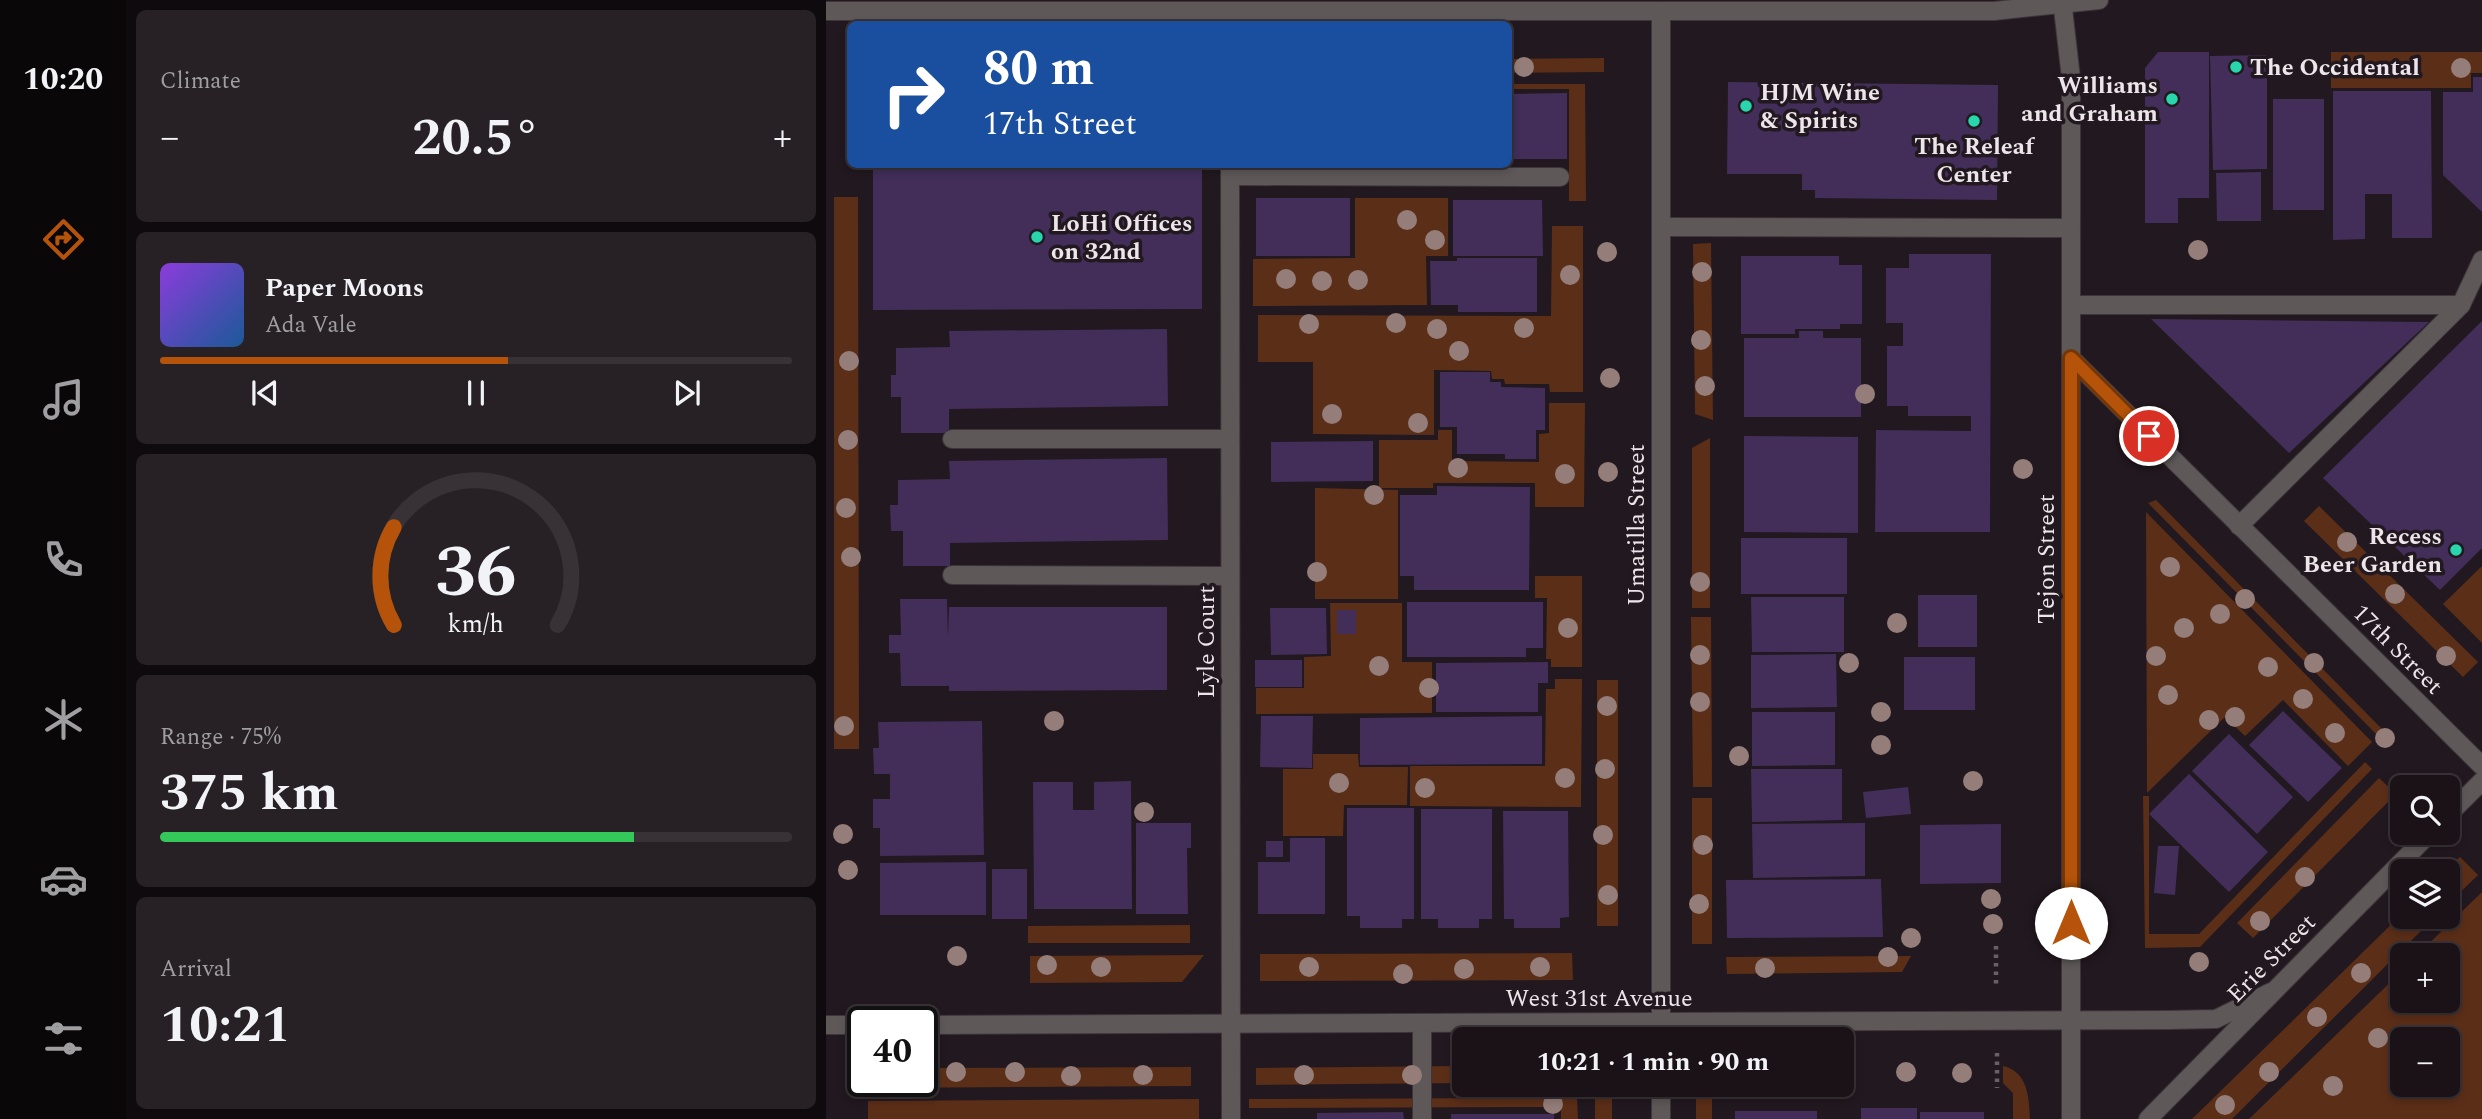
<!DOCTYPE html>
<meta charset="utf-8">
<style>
:root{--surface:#1a1217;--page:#272024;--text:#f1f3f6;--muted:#9f9ea1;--line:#383236;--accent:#b45309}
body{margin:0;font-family:Spectral,serif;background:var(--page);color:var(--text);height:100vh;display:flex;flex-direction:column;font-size:26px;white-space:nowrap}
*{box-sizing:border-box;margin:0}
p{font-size:23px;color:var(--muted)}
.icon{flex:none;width:38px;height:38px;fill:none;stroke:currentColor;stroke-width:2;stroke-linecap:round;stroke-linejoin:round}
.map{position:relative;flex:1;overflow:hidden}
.panel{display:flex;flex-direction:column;gap:10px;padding:10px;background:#0e0a0d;width:700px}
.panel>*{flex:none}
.guide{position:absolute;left:21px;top:21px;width:665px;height:147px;border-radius:10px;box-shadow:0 4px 10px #0003,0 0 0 2px var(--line);background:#1a4fa0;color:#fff;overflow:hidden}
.buttons{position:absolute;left:1564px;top:775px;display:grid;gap:14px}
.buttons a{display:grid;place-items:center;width:70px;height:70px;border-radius:10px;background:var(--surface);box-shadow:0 4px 10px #0003,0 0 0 2px var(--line);font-size:35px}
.speed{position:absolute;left:21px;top:1006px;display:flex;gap:14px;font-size:35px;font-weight:700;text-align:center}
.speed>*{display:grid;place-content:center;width:91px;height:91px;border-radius:50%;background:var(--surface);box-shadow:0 4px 10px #0003,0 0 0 2px var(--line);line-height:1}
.speed .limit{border:4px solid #111;border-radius:10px;background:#fff;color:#111}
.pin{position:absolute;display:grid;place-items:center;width:60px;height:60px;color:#fff;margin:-30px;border:4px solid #fff;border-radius:50%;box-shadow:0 2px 7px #0007}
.me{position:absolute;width:77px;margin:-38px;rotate:0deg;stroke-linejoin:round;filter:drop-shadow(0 0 5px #0008)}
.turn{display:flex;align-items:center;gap:24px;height:147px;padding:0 21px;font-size:32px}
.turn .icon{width:91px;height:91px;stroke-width:2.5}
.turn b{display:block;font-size:49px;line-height:60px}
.big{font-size:52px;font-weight:700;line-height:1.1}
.panel .widget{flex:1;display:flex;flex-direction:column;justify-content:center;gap:10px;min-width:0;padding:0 24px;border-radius:10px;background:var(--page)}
.panel .dial{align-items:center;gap:0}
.dial svg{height:182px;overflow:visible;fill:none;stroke:var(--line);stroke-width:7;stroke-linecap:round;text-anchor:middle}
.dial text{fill:var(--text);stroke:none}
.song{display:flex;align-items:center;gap:21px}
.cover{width:84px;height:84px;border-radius:10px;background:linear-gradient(135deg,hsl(270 70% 55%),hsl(210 70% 35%))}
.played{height:7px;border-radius:4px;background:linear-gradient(90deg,var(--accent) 55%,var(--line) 55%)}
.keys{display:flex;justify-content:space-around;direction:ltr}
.heat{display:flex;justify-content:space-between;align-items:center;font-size:38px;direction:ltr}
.charge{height:10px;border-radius:5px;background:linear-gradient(90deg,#34c759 75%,var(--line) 0)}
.trip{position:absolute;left:626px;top:1027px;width:402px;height:70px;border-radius:10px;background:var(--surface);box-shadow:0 4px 10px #0003,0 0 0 2px var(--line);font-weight:700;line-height:70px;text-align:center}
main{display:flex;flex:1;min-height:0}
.menu{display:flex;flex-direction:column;width:126px;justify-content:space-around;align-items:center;background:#0a0709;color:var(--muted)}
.menu .icon{width:49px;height:49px}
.menu .current{color:var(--accent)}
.menu b{font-size:32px;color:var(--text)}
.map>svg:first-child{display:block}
.green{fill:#5b2e18;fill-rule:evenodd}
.building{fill:#422e59}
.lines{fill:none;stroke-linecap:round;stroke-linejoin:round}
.minor-casing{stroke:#3e353b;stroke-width:20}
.path{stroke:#696066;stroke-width:4.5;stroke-dasharray:3.5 5;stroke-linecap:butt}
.minor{stroke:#5e5858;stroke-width:18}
.tree{fill:#957e79}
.route-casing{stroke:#753606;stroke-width:18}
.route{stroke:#b45309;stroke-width:12}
.poi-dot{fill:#28d5ad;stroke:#22181f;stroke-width:2.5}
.labels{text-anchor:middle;stroke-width:7;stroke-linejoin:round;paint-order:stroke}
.poi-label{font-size:24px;font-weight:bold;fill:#ece5e9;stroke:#22181f;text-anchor:start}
.street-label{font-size:24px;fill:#ece5e9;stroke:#22181f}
</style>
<main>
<nav class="menu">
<b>10:20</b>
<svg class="icon current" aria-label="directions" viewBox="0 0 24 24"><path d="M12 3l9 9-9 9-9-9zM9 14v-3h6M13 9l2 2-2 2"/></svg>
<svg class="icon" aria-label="music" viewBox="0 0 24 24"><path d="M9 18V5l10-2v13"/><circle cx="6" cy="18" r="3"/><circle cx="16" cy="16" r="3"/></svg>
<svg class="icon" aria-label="phone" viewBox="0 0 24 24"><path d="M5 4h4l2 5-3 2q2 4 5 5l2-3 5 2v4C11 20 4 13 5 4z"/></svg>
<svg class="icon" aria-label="climate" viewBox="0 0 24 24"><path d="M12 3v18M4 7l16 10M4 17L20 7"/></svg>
<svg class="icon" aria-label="car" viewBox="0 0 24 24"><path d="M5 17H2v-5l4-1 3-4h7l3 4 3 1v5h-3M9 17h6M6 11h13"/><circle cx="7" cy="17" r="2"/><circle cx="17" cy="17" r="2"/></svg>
<svg class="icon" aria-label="filters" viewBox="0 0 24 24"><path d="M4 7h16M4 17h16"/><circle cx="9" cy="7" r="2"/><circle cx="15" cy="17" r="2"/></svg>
</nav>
<section class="panel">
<div class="widget"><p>Climate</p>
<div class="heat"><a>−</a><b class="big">20.5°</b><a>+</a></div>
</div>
<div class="widget">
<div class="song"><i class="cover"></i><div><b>Paper Moons</b><p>Ada Vale</p></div></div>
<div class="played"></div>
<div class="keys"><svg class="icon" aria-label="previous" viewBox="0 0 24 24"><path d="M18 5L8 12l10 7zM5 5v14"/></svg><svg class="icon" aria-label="pause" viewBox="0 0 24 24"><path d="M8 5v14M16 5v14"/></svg><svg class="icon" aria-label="next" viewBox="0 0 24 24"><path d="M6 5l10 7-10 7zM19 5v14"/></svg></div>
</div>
<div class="widget dial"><svg viewBox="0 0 100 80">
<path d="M14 69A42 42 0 1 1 86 69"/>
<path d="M14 69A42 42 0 0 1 14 26" stroke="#b45309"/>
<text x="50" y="56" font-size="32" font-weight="700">36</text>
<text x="50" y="72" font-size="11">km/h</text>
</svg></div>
<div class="widget"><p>Range · 75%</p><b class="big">375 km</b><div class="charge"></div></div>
<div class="widget"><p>Arrival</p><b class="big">10:21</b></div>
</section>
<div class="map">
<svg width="1656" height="1119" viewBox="0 0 1656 1119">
<rect width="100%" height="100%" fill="#22181f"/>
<g class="green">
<polygon points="1505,52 1656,52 1656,73 1645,73 1645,88 1505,88"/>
<polygon points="778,58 778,72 683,73 683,59"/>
<polygon points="683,84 759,84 760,201 743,201 743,89 683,89"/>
<polygon points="8,197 32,197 33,749 8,749"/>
<polygon points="529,198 622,198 622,256 600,256 601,305 427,306 427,259 529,258"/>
<polygon points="726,226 757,226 757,392 724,392 723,384 679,384 678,379 666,379 665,371 608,370 608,435 487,434 487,362 432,362 432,315 725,316"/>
<polygon points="885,243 887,420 869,414 867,244"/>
<polygon points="723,403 759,403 758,507 709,507 709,483 607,483 607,488 553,488 553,440 612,440 612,430 626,430 626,461 713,462 713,434 723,433"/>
<polygon points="884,438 884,608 866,608 866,448"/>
<polygon points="489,488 572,490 572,599 489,599"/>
<polygon points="1330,500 1557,730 1551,735 1322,503"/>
<polygon points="1493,506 1652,662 1637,677 1478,521"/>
<polygon points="1320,512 1546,742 1522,766 1457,700 1419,736 1399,717 1321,793"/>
<polygon points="1656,566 1656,643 1617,604"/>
<polygon points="709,576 756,576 756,667 725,667 725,659 720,659 721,598 709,598"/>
<polygon points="504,603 576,603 576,662 606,662 606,713 430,714 430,688 478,688 478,657 505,656"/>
<polygon points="865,617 885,617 886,787 867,787"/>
<polygon points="729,679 756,679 755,807 584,806 584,766 719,766 720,689 729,689"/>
<rect x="771" y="680" width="21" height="246"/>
<polygon points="487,754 532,754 533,767 582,767 581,805 518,805 517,836 457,836 457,769 487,769"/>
<polygon points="1539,762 1546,769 1374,947 1319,948 1317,796 1323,796 1323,934 1373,934"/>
<polygon points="1553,778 1570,794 1427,938 1411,923"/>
<rect x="866" y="798" width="20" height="146"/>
<polygon points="1634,857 1652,875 1622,904 1622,872 1619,871"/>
<path d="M1656,892V1119H1423L1577,970V1001H1622V956L1591,955ZM1577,1040H1622V1085H1577Z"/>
<polygon points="1577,913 1577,917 1609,917 1406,1119 1366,1119"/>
<polygon points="364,925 364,943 202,943 202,926"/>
<polygon points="746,953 747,980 434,981 434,954"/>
<polygon points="378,955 356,982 204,983 204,956"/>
<polygon points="1085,956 1076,972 901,974 900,957"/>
<polygon points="639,1066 639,1083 430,1085 430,1068"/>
<path d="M1177,1066C1202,1072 1203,1097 1204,1119H1187V1093L1177,1083Z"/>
<polygon points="365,1067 365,1086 44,1088 44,1082 96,1082 96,1068"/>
<rect x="870" y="1093" width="16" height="26"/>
<polygon points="786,1096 786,1119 769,1119 769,1097"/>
<polygon points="735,1097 751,1097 752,1119 735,1119"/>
<polygon points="728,1098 728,1107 423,1108 423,1099"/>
<polygon points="373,1099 373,1119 42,1119 42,1101"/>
</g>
<g class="building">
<polygon points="1332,52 1383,52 1383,198 1352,198 1352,223 1319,223 1319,68"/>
<polygon points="1441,55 1441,169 1387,170 1384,56"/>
<polygon points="1647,77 1656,77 1656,212 1617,175 1617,92 1647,92"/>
<polygon points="902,82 1172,85 1171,200 989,198 989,190 976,190 976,174 901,174"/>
<polygon points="1507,91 1605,91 1606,238 1566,238 1566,194 1539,194 1539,239 1507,240"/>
<polygon points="741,93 741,159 682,159 682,94"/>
<rect x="1447" y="99" width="51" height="111"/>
<polygon points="47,164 376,164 376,309 47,310"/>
<polygon points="1435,172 1435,221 1391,221 1390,173"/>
<rect x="430" y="198" width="94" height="58"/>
<polygon points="627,200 716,200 717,256 627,256"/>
<polygon points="1083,254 1165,254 1164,532 1049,532 1050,430 1145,431 1145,416 1082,416 1082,406 1061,406 1061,346 1077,346 1077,323 1060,323 1060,268 1083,268"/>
<polygon points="915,256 1013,256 1013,265 1036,265 1036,324 1014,324 1014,329 969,329 969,334 915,334"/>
<polygon points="631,258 711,258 711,312 632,312 632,305 605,305 604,261 631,261"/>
<polygon points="1325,319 1603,322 1463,453"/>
<polygon points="1656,321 1656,548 1614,590 1497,478"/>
<polygon points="341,329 342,406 123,409 123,433 75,433 75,397 65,397 65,375 70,375 70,348 124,347 123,331"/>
<polygon points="973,331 997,331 997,338 1035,338 1035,417 918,417 918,338 973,338"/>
<polygon points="614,372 664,372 664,382 675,382 675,387 719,388 719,430 710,430 710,459 679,459 679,454 631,454 631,427 614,427"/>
<polygon points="918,436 1032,437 1032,533 918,532"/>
<polygon points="547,441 547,481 445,482 445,442"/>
<polygon points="341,458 342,540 124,543 124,566 77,566 77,531 65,531 64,505 72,505 72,480 124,479 123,461"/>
<polygon points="611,486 704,487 703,590 588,590 588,576 574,576 574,495 611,495"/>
<rect x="915" y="538" width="106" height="56"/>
<rect x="1092" y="595" width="59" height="52"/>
<polygon points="925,597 1018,597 1018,652 926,652"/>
<polygon points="74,599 121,599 122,637 123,607 341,607 341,690 123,691 123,686 75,686 74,653 63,653 63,635 75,635"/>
<polygon points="581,602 717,602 717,648 700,648 700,657 581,657"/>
<polygon points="444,608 500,608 501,654 445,655"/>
<rect x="511" y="610" width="19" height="24"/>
<polygon points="1010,654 1011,707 925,708 925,655"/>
<rect x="1078" y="657" width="71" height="53"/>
<rect x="429" y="660" width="47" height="27"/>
<polygon points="722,662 722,683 712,683 712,712 610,712 610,663"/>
<polygon points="1457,711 1516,768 1482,802 1423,745"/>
<polygon points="926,712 1009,712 1009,765 926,766"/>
<polygon points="435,716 487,716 486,768 434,767"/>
<polygon points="716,716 716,764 534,765 534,718"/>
<polygon points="156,721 158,855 54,856 54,828 47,828 47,799 64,799 64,774 48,774 47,748 53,748 52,722"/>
<polygon points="1403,734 1467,797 1431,834 1366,771"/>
<polygon points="925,769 1016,769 1016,820 926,822"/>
<polygon points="1363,774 1442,852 1403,892 1323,814"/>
<polygon points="305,781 306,909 208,909 207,782 247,782 247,810 268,810 268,782"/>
<polygon points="1082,787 1085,814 1040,818 1037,792"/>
<polygon points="521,808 588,808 588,919 576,919 576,928 534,928 534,916 521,916"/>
<polygon points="595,809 666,809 666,919 653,919 653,928 612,928 612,919 595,919"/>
<polygon points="677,811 742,811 743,917 734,918 734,928 688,928 688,919 678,919"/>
<polygon points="310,823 365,823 365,848 361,848 362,914 310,914"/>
<polygon points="1039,823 1039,876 927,878 926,824"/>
<polygon points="1175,824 1175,883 1094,884 1094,825"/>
<polygon points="464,838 499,838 499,914 432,914 432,862 464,862"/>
<rect x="440" y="841" width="17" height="16"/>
<polygon points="1332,846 1353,846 1349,895 1328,893"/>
<polygon points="160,862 160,915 54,915 54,863"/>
<rect x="166" y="869" width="35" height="50"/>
<polygon points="1055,879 1057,937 901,938 900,880"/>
<rect x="1035" y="1108" width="56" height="11"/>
<rect x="909" y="1111" width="82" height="8"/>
<polygon points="577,1112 578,1119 491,1119 491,1113"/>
<rect x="1094" y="1112" width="64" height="7"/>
<rect x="625" y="1114" width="103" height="5"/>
</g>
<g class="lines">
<defs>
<g id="minor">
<polyline points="1236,0 1245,78 1245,1119"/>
<polyline points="0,11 1168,11 1273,0"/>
<polyline points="404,164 405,1119"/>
<polyline points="404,176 734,177"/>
<polyline points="835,227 1245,228"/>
<polyline points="1245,305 1635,305"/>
<polyline points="1245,358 1656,766"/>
<polyline points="126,439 404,439"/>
<polyline points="1413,526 1635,305 1656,260"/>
<polyline points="126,575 404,576"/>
<polyline points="1622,815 1656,781"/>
<polyline points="596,1023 596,1119"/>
<polyline points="0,1025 37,1025"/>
<polyline points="96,1025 1343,1020 1390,1019 1445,992"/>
<polyline points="835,1040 835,11"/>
<polyline points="835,1085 835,1119"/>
<polyline points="1322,1119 1604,833"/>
</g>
</defs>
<use href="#minor" class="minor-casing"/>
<g class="path">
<polyline points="1170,946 1170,985"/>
<polyline points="1171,1053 1171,1088"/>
</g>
<use href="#minor" class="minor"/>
</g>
<g class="tree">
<circle cx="698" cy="67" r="10"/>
<circle cx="1635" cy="68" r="10"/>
<circle cx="581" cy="220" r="10"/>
<circle cx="609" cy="240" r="10"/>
<circle cx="1372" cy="250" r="10"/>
<circle cx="781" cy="252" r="10"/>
<circle cx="876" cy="272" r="10"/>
<circle cx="744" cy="275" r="10"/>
<circle cx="460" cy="279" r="10"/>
<circle cx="532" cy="280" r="10"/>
<circle cx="496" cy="281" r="10"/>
<circle cx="570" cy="323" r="10"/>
<circle cx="483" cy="324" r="10"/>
<circle cx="698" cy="328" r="10"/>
<circle cx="611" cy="329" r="10"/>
<circle cx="875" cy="340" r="10"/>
<circle cx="633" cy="351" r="10"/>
<circle cx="23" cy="361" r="10"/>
<circle cx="784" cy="378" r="10"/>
<circle cx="879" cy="386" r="10"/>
<circle cx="1039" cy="394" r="10"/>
<circle cx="506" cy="414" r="10"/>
<circle cx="592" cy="423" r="10"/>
<circle cx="22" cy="440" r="10"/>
<circle cx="632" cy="468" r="10"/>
<circle cx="1197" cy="469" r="10"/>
<circle cx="782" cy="472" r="10"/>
<circle cx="739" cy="474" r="10"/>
<circle cx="548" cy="495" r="10"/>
<circle cx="20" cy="508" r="10"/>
<circle cx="1521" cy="542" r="10"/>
<circle cx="25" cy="557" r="10"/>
<circle cx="1344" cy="567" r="10"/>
<circle cx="491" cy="572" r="10"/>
<circle cx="874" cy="582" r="10"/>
<circle cx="1569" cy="594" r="10"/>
<circle cx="1419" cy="599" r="10"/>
<circle cx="1394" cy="614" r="10"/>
<circle cx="1071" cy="623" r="10"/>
<circle cx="742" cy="628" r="10"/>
<circle cx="1358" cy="628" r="10"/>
<circle cx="874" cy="655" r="10"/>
<circle cx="1330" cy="656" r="10"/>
<circle cx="1620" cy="656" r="10"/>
<circle cx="1023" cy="663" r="10"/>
<circle cx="1488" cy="663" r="10"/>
<circle cx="553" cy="666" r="10"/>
<circle cx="1442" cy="667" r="10"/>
<circle cx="603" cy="688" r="10"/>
<circle cx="1342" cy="695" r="10"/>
<circle cx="1477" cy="699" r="10"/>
<circle cx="874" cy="702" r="10"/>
<circle cx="781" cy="706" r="10"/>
<circle cx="1055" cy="712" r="10"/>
<circle cx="1409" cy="717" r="10"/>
<circle cx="1383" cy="720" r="10"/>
<circle cx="228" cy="721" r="10"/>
<circle cx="18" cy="726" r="10"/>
<circle cx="1509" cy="733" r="10"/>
<circle cx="1559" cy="738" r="10"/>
<circle cx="1055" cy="745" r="10"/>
<circle cx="913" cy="756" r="10"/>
<circle cx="779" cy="769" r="10"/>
<circle cx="739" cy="778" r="10"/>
<circle cx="1147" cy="781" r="10"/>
<circle cx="513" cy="783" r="10"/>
<circle cx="599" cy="788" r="10"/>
<circle cx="318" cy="812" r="10"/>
<circle cx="17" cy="834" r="10"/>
<circle cx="777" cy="835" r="10"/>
<circle cx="877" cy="845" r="10"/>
<circle cx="22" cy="870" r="10"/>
<circle cx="1479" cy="877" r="10"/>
<circle cx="782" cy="895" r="10"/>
<circle cx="1165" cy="899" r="10"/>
<circle cx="873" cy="904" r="10"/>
<circle cx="1434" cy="921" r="10"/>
<circle cx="1167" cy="924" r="10"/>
<circle cx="1085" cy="938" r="10"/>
<circle cx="131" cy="956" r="10"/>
<circle cx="1062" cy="957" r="10"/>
<circle cx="1373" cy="962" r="10"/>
<circle cx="221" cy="965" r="10"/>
<circle cx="275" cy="967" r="10"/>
<circle cx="483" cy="967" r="10"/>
<circle cx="714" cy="967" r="10"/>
<circle cx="939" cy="968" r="10"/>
<circle cx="638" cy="969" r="10"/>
<circle cx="1535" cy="973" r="10"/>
<circle cx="577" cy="974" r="10"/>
<circle cx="1491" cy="1017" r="10"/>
<circle cx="1552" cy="1038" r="10"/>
<circle cx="130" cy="1072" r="10"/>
<circle cx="189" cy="1072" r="10"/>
<circle cx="1080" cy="1072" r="10"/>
<circle cx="1443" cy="1072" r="10"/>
<circle cx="1136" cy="1073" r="10"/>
<circle cx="317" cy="1075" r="10"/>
<circle cx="478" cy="1075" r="10"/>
<circle cx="586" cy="1075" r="10"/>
<circle cx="245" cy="1076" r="10"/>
<circle cx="1507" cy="1086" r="10"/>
<circle cx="727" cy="1104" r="10"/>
<circle cx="1399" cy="1105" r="10"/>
</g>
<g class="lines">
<defs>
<polyline id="route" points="1245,923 1245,358 1323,436"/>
</defs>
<use href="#route" class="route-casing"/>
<use href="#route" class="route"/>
</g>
<g class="poi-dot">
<circle cx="1410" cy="67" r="7"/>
<circle cx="1346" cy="99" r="7"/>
<circle cx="920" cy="106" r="7"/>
<circle cx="1148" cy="121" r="7"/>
<circle cx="211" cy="237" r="7"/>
<circle cx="1630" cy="550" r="7"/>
</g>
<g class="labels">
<g class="poi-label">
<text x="1424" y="75">The Occidental</text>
<text x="1332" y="93" text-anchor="end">Williams<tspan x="1332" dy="28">and Graham</tspan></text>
<text x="934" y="100">HJM Wine<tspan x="934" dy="28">&amp; Spirits</tspan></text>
<text x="1148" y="154" text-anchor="middle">The Releaf<tspan x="1148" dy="28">Center</tspan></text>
<text x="225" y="231">LoHi Offices<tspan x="225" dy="28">on 32nd</tspan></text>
<text x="1616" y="544" text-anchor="end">Recess<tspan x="1616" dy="28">Beer Garden</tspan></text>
</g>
<g class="street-label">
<text transform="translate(810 525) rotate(-90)" y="8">Umatilla Street</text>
<text transform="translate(1220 559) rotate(-90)" y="8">Tejon Street</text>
<text transform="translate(380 642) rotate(-90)" y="8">Lyle Court</text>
<text transform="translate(1572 649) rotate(45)" y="8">17th Street</text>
<text transform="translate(1445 958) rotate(-45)" y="8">Erie Street</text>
<text x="773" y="1006">West 31st Avenue</text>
</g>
</g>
</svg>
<div class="buttons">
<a><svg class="icon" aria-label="search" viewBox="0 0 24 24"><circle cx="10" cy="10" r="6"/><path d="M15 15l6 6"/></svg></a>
<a><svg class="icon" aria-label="layers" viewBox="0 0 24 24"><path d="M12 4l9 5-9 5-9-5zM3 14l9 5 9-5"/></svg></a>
<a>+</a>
<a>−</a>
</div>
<div class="speed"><div class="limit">40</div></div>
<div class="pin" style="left:1323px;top:436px;background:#d93025"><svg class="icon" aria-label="arrive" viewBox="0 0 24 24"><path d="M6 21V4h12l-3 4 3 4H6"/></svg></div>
<svg class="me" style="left:1245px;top:923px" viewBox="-20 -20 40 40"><circle r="19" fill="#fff"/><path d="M0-13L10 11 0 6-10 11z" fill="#b45309"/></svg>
<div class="trip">10:21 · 1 min · 90 m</div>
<div class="guide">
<div class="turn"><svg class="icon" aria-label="right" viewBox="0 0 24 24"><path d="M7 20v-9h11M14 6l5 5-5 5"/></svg><div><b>80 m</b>17th Street</div></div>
</div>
</div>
</main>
